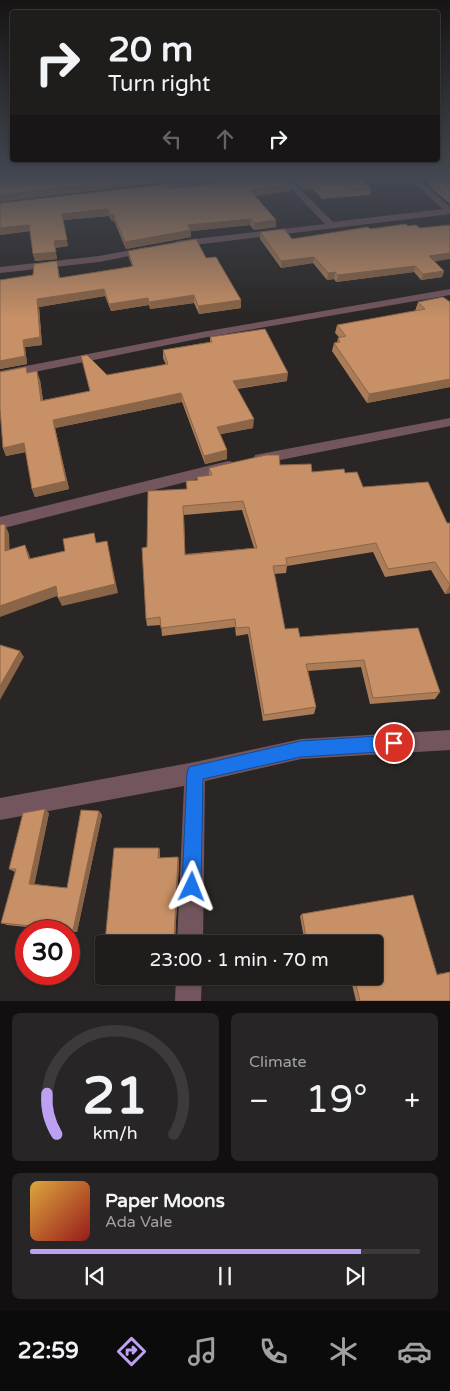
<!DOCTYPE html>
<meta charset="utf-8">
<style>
:root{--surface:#1f1c1c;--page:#272525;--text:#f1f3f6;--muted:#a1a1a3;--line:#3c3a3b;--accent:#bca0f2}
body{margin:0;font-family:"Varela Round",sans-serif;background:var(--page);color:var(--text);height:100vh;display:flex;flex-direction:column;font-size:19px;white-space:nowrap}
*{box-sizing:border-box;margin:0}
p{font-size:16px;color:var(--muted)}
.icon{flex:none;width:28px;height:28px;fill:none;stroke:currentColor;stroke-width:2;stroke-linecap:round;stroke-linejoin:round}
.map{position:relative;height:1001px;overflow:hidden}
.sheet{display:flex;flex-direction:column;gap:12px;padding:12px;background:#110f0f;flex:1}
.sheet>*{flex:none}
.banner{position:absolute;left:10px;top:10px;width:430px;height:152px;border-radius:5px;box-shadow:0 1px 4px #0004,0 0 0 1px var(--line);background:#1f1c1c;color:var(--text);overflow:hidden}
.speed{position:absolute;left:15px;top:920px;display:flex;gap:10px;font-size:25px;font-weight:700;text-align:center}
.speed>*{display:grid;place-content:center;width:65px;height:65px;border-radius:50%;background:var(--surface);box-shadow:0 1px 4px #0004,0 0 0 1px var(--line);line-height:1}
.speed .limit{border:8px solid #d22;background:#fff;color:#111}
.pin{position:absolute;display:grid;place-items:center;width:42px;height:42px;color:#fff;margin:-21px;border:2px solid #fff;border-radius:50%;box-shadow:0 1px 5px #0007}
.me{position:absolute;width:55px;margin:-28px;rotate:2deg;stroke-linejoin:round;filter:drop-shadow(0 0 4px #0008)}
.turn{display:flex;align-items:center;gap:18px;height:105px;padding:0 15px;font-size:22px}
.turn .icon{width:65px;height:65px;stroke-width:2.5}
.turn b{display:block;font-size:35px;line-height:42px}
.lanes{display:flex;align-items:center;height:48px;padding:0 15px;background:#0003;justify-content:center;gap:25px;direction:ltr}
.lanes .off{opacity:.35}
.big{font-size:38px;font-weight:600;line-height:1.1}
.sheet .card{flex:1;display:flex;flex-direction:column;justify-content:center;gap:8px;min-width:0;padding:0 18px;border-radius:8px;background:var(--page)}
.sheet .dial{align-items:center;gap:0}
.dial svg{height:130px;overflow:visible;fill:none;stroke:var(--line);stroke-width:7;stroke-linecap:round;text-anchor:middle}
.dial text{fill:var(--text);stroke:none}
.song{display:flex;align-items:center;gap:15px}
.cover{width:60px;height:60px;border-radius:8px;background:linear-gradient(135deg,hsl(40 70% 55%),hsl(0 70% 35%))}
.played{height:5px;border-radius:2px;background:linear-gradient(90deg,var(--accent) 85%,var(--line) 85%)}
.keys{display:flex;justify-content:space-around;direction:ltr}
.heat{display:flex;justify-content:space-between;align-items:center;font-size:28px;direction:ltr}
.sheet .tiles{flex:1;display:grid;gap:12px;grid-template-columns:1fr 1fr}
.card:last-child{grid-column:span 2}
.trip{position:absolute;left:95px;top:935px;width:288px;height:50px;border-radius:5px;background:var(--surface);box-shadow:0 1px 4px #0004,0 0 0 1px var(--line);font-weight:600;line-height:50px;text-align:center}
.tabs{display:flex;height:80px;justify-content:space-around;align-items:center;background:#0c0b0b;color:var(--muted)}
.tabs .icon{width:35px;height:35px}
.tabs .current{color:var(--accent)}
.tabs b{font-size:22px;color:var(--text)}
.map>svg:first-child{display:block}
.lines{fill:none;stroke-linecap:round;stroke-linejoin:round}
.street{fill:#73565d;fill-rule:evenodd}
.wall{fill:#ab7c58;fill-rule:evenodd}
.shaded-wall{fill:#8b6547}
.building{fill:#c79066;stroke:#8b6547;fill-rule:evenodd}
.route{fill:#1a73e8;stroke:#114b97}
</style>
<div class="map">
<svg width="450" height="1001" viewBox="0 0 450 1001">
<rect width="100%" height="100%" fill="#292625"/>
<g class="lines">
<g class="street">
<polygon points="217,178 241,178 237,180 149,191 145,189 149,187"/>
<polygon points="281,178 289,178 333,222 443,209 408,178 417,178 450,207 450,214 177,247 172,244 177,241 325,224"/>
<polygon points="147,247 150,248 150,252 99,262 0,273 0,267 99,256"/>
<polygon points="450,289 450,295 202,338 0,379 0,371 202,332"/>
<polygon points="450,418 450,426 260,464 255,463 253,459 255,455 260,454"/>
<polygon points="228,461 233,462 235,466 233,470 0,529 0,517"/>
<polygon points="450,730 450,750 301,759 205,781 203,944 177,944 184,786 0,820 0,798 195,762 301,739"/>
<polygon points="176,976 202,976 201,1001 175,1001"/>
</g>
</g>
<g class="wall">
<polygon points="238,178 285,178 292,185 291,191 255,196 276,227 254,230 250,225 191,231 191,237 126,249 114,221 112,221 109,216 63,220 68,246 55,248 57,259 35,261 33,254 30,231 0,235 170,189 238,181"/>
<polygon points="292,178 360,178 371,188 370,195 322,199 312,188 303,190"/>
<polygon points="425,178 450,178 450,204 428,185 429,181"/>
<polygon points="408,226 420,228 434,262 444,271 442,277 421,280 414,272 336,282 334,279 327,280 313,263 281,268 260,239 260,232 292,239 370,229"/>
<polygon points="128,251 206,258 241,300 241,308 199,314 194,303 150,309 149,305 111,311 105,296 39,307 42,345 25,347 27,364 0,369 33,275 58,268 60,278 129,267 132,266 129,258"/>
<polygon points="418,302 450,302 450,387 367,403 332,351 334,343 337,342 338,338 339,337 335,333 337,325 415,311"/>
<polygon points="210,337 287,381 237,389 253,428 220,434 227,459 205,464 182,402 55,428 69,489 35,497 32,489 26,452 6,456 3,448 28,373 40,380 43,400 90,391 107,375 166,365 163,358 163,350 210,342"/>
<path d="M280,465L312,472L345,473L363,487L447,523H450V593L445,594L431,570L385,577L373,552L287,566L286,573L274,574L285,629L300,637L418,628L440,692L435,699L370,704L361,667L308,671L316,707L314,714L263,721L248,634L236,636L235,627L162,636L161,625L147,626L146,619L147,547L187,489L197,480V477L209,476V468ZM242,510L254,548L185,554L184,515Z"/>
<polygon points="99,811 102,815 77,932 7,925 1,923 15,872 9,869 49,813 34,884 67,888"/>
<polygon points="159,848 160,851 160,858 178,857 179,861 175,941 108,943 105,942"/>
<polygon points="413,895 437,974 450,972 450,1001 356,1001 350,976 374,976 374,944 305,944 300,916 302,914"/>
</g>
<g class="shaded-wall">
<polygon points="146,178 165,178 166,182 0,202 0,195"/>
<polygon points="313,182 312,188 303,190 304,183"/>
<polygon points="292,185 291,191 250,196 250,190"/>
<polygon points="108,209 109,216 63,220 68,246 55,248 57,259 35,261 33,254 62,214"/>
<polygon points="113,214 114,221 112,221 111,215"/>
<polygon points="251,219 250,225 191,231 191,237 126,249 125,242 188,225"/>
<polygon points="276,220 276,227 254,230 254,223"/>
<polygon points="29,225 30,231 0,235 0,228"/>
<polygon points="450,253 450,259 427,263 429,256"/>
<polygon points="314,257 313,263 281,268 281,261"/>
<polygon points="415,266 414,272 336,282 338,275"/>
<polygon points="444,271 442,277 421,280 423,274"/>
<polygon points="335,272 334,279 327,280 328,273"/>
<polygon points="104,289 105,296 39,307 42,345 25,347 27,364 0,369 0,361 23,340 37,299"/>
<polygon points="194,295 194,303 150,309 149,302"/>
<polygon points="148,298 149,305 111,311 109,304"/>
<polygon points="241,300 241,308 199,314 198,306"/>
<polygon points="37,371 40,380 44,409 41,401"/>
<polygon points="288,373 287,381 233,389 233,381"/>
<polygon points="450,379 450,387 367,403 369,394"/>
<polygon points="181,393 182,402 55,428 69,489 35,497 32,489 53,420"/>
<polygon points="254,419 253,428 217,435 217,427"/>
<polygon points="24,443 27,451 6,456 3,448"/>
<polygon points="227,450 227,459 205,464 204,456"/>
<polygon points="5,524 9,534 10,561 5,551"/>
<polygon points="107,541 118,593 62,606 58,598"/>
<polygon points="25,545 29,554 33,568 29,559"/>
<polygon points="450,585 450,593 445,594 449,586"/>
<polygon points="56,586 60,595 0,617 0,606"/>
<polygon points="20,651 24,657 0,700 0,686"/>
<polygon points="45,809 49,813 34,887 29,884"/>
<polygon points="99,811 102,815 77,932 73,930"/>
<polygon points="159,848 160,851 159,861 158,858"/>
<polygon points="178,857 179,861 175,941 174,940"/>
</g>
<g class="building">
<polygon points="0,178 146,178 0,195"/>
<polygon points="240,178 285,178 292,185 250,190 276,220 254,223 251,219 188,225 191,230 125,242 113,214 111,215 108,209 62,214 67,240 54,241 56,252 33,254 29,225 0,228 0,203 168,184 170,189 242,180 243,183"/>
<polygon points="299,178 360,178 371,188 323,192 313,182 304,183"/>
<polygon points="434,178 450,178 450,197 429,179"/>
<polygon points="406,224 408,226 416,225 420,228 450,225 450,253 429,256 444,271 423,274 415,266 338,275 335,272 328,273 314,257 281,261 260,232 284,229 292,239 368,227 370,229"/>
<polygon points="196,239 206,258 216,257 241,300 198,306 194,295 149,302 148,298 109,304 104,289 37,299 40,337 23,340 25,356 0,361 0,280 33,275 34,264 57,261 59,278 129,267 133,266 128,251"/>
<polygon points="443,297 450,302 450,379 369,394 334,343 340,342 338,338 346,336 337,325 425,309 418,302"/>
<polygon points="265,329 288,373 233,381 254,419 217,427 227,450 204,456 181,393 53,420 66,481 32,489 24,443 3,448 0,409 0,372 26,367 27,373 37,371 41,401 90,391 81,356 87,355 107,375 168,364 163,350 212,342 210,337"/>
<path d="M266,455H279L280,465L311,464L312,472L344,469L345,473L357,472L363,487L428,482L447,523H450V585L435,562L388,569L376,543L286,558L287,565L273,566L285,629L298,628L300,637L418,628L440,692L373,698L364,660L306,664L316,707L264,715L249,627L236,628L235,619L161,628L160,617L146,619L142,548L147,547L148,491L187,489L186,481L198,480L197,477L212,475L209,468ZM243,501L257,548L185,555L183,506Z"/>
<polygon points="5,524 5,551 25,545 29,559 65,551 63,539 94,533 96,543 107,541 115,584 58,598 56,586 0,606 0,525"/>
<polygon points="0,645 20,651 0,686"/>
<polygon points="45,809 29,884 67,888 81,810 99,811 73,930 1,923 16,869 9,869 23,813"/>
<polygon points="114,848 159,848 158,858 178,857 174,940 105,942"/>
<polygon points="413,895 437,975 450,972 450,1001 360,1001 354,976 374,976 374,944 307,944 302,914"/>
</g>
<linearGradient id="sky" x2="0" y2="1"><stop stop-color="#171514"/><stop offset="0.56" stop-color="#434751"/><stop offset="1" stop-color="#434751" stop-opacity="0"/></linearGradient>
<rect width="450" height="318" fill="url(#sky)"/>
<polygon class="route" points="394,735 400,738 402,743 400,749 394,751 301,757 203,779 201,887 198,893 192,896 185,893 182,887 187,773 189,767 301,741"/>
</svg>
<div class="speed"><div class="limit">30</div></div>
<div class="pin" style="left:394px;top:743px;background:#d93025"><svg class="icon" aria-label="arrive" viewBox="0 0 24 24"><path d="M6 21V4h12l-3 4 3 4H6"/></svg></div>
<svg class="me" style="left:192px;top:887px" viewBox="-20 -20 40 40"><path d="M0-17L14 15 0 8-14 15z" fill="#1a73e8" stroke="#fff" stroke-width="4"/></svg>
<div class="trip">23:00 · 1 min · 70 m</div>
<div class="banner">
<div class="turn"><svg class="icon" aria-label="right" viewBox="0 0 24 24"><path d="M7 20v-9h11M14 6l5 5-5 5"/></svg><div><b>20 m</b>Turn right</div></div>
<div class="lanes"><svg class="icon off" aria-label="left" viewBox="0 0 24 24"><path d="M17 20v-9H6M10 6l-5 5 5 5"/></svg><svg class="icon off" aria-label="ahead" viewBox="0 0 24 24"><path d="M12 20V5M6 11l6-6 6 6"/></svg><svg class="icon" aria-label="right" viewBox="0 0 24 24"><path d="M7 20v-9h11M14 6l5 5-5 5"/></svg></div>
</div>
</div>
<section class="sheet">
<div class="tiles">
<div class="card dial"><svg viewBox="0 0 100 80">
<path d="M14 69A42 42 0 1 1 86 69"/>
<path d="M14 69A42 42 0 0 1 8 44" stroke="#bca0f2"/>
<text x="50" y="56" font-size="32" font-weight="700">21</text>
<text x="50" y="72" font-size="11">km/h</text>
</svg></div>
<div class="card"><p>Climate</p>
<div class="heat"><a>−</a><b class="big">19°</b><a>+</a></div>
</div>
<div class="card">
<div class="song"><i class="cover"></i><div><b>Paper Moons</b><p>Ada Vale</p></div></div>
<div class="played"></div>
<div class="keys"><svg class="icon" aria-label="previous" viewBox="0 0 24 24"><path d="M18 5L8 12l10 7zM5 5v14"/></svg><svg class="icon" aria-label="pause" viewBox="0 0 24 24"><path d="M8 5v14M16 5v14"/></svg><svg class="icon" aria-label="next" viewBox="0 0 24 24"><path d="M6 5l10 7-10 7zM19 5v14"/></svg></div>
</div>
</div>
</section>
<nav class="tabs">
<b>22:59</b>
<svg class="icon current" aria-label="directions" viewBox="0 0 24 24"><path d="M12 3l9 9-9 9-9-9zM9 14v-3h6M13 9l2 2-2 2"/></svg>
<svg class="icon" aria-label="music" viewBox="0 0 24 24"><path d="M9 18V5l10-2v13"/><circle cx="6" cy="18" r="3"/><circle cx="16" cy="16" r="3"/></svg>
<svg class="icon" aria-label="phone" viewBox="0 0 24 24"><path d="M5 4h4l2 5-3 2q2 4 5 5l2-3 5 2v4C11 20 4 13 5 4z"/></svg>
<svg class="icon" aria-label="climate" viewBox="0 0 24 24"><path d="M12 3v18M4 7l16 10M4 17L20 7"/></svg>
<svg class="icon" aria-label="car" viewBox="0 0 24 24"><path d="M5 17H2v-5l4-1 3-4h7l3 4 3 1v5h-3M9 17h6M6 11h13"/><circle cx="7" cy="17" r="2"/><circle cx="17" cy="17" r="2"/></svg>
</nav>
